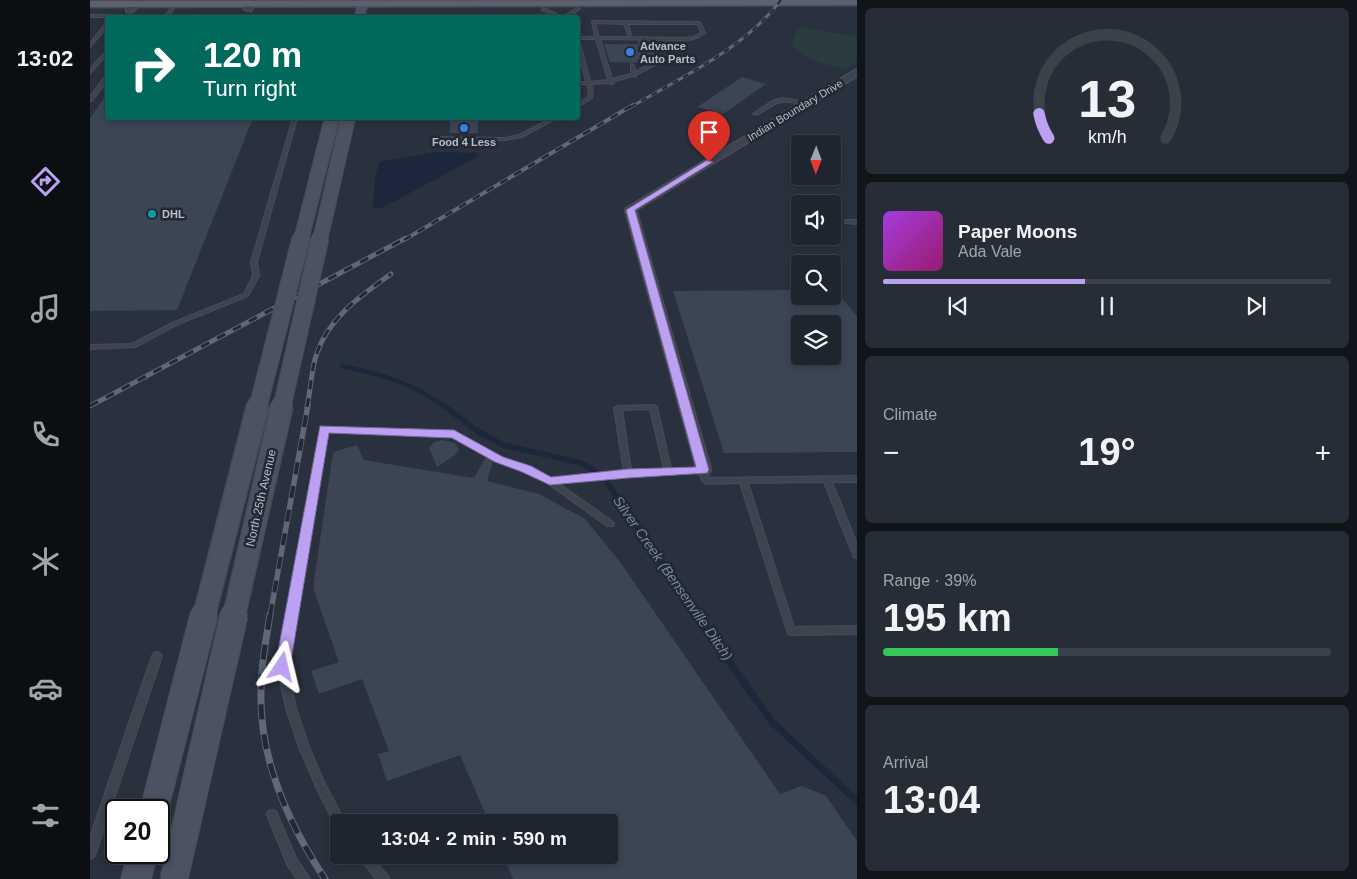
<!DOCTYPE html>
<meta charset="utf-8">
<style>
:root{--surface:#1f252e;--page:#272d36;--text:#f1f3f6;--muted:#a1a5aa;--line:#3c424a;--accent:#bca0f2}
body{margin:0;font-family:Arial,sans-serif;background:var(--page);color:var(--text);height:100vh;display:flex;flex-direction:column;font-size:19px;white-space:nowrap}
*{box-sizing:border-box;margin:0}
p{font-size:16px;color:var(--muted)}
.icon{flex:none;width:28px;height:28px;fill:none;stroke:currentColor;stroke-width:2;stroke-linecap:round;stroke-linejoin:round}
.map{position:relative;flex:1;overflow:hidden}
.side{display:flex;flex-direction:column;gap:8px;padding:8px;background:#111419;width:500px}
.side>*{flex:none}
.top-card{position:absolute;left:15px;top:15px;width:475px;height:105px;border-radius:5px;box-shadow:0 2px 8px #0003,0 0 0 1px var(--line);background:#00695c;color:#fff;overflow:hidden}
.needle{width:32px;rotate:181deg}
.controls{position:absolute;left:701px;top:135px;display:grid;gap:10px}
.controls a{display:grid;place-items:center;width:50px;height:50px;border-radius:5px;background:var(--surface);box-shadow:0 2px 8px #0003,0 0 0 1px var(--line);font-size:25px}
.speed{position:absolute;left:15px;top:799px;display:flex;gap:10px;font-size:25px;font-weight:700;text-align:center}
.speed>*{display:grid;place-content:center;width:65px;height:65px;border-radius:50%;background:var(--surface);box-shadow:0 2px 8px #0003,0 0 0 1px var(--line);line-height:1}
.speed .limit{border:2px solid #111;border-radius:8px;background:#fff;color:#111}
.pin{position:absolute;display:grid;place-items:center;width:42px;height:42px;color:#fff;margin:-51px -21px;border-radius:50% 50% 50% 0;rotate:-45deg;box-shadow:0 0 5px #0007}
.pin .icon{rotate:45deg}
.me{position:absolute;width:55px;margin:-28px;rotate:10deg;stroke-linejoin:round;filter:drop-shadow(0 0 4px #0008)}
.turn{display:flex;align-items:center;gap:18px;height:105px;padding:0 15px;font-size:22px}
.turn .icon{width:65px;height:65px;stroke-width:2.5}
.turn b{display:block;font-size:35px;line-height:42px}
.big{font-size:38px;font-weight:600;line-height:1.1}
.side .card{flex:1;display:flex;flex-direction:column;justify-content:center;gap:8px;min-width:0;padding:0 18px;border-radius:8px;background:var(--page)}
.side .dial{align-items:center;gap:0}
.dial svg{height:130px;overflow:visible;fill:none;stroke:var(--line);stroke-width:7;stroke-linecap:round;text-anchor:middle}
.dial text{fill:var(--text);stroke:none}
.song{display:flex;align-items:center;gap:15px}
.cover{width:60px;height:60px;border-radius:8px;background:linear-gradient(135deg,hsl(280 70% 55%),hsl(320 70% 35%))}
.played{height:5px;border-radius:2px;background:linear-gradient(90deg,var(--accent) 45%,var(--line) 45%)}
.keys{display:flex;justify-content:space-around;direction:ltr}
.heat{display:flex;justify-content:space-between;align-items:center;font-size:28px;direction:ltr}
.charge{height:8px;border-radius:4px;background:linear-gradient(90deg,#34c759 39%,var(--line) 0)}
.trip{position:absolute;left:240px;top:814px;width:288px;height:50px;border-radius:5px;background:var(--surface);box-shadow:0 2px 8px #0003,0 0 0 1px var(--line);font-weight:600;line-height:50px;text-align:center}
main{display:flex;flex:1;min-height:0}
.tabs{display:flex;flex-direction:column;width:90px;justify-content:space-around;align-items:center;background:#0c0f12;color:var(--muted)}
.tabs .icon{width:35px;height:35px}
.tabs .selected{color:var(--accent)}
.tabs b{font-size:22px;color:var(--text)}
.map>svg:first-child{display:block}
.green{fill:#2b3c3f}
.water{fill:#1d273b}
.lines{fill:none;stroke-linecap:round;stroke-linejoin:round}
.stream-far2{stroke:#1d273b;stroke-width:4.5}
.stream-far1{stroke:#1d273b;stroke-width:5.5}
.stream{stroke:#1d273b;stroke-width:7}
.building{fill:#3c4554;fill-rule:evenodd}
.lane-casing{stroke:#474c58;stroke-width:2}
.street-casing{stroke:#474c58;stroke-width:3}
.secondary-casing{stroke:#474c58;stroke-width:2}
.primary-casing{stroke:#474c58;stroke-width:3}
.path{stroke:#445457;stroke-width:2;stroke-dasharray:2 2;stroke-linecap:butt}
.lane{fill:#3d434f;fill-rule:evenodd}
.street{fill:#3d434f;fill-rule:evenodd}
.secondary{fill:#4c5261;fill-rule:evenodd}
.primary{fill:#5b626e;fill-rule:evenodd}
.rail-far4-casing{stroke:#606775;stroke-width:3}
.rail-far3-casing{stroke:#606775;stroke-width:4}
.rail-far2-casing{stroke:#606775;stroke-width:5}
.rail-far1-casing{stroke:#606775;stroke-width:5.5}
.rail-casing{stroke:#606775;stroke-width:7}
.rail-far4{stroke:#222834;stroke-width:2;stroke-dasharray:6;stroke-linecap:butt}
.rail-far3{stroke:#222834;stroke-width:2.5;stroke-dasharray:8;stroke-linecap:butt}
.rail-far2{stroke:#222834;stroke-width:3;stroke-dasharray:9;stroke-linecap:butt}
.rail-far1{stroke:#222834;stroke-width:4;stroke-dasharray:12;stroke-linecap:butt}
.rail{stroke:#222834;stroke-width:5;stroke-dasharray:15;stroke-linecap:butt}
.secondary-bridge-far3-casing{stroke:#474c58;stroke-width:16;stroke-linecap:butt}
.secondary-bridge-far2-casing{stroke:#474c58;stroke-width:19;stroke-linecap:butt}
.secondary-bridge-far1-casing{stroke:#474c58;stroke-width:24;stroke-linecap:butt}
.secondary-bridge-casing{stroke:#474c58;stroke-width:29;stroke-linecap:butt}
.secondary-bridge-far3{stroke:#4c5261;stroke-width:14}
.secondary-bridge-far2{stroke:#4c5261;stroke-width:17}
.secondary-bridge-far1{stroke:#4c5261;stroke-width:21}
.secondary-bridge{stroke:#4c5261;stroke-width:27}
.route{fill:#bca0f2;stroke:#7a689d}
.shop-dot{fill:#3f7fe0;stroke:#222834;stroke-width:2}
.culture-dot{fill:#0f9aa8;stroke:#222834;stroke-width:2}
.labels{text-anchor:middle;stroke-width:5;stroke-linejoin:round;paint-order:stroke}
.far-poi-label{font-size:11px;font-weight:bold;fill:#babec9;stroke:#222834;text-anchor:start}
.far-street-label{font-size:11px;fill:#babec9;stroke:#222834}
.street-label{font-size:12px;fill:#babec9;stroke:#222834}
.water-label{font-size:14px;font-style:italic;fill:#7787a3;stroke:#222834}
</style>
<main>
<nav class="tabs">
<b>13:02</b>
<svg class="icon selected" aria-label="directions" viewBox="0 0 24 24"><path d="M12 3l9 9-9 9-9-9zM9 14v-3h6M13 9l2 2-2 2"/></svg>
<svg class="icon" aria-label="music" viewBox="0 0 24 24"><path d="M9 18V5l10-2v13"/><circle cx="6" cy="18" r="3"/><circle cx="16" cy="16" r="3"/></svg>
<svg class="icon" aria-label="phone" viewBox="0 0 24 24"><path d="M5 4h4l2 5-3 2q2 4 5 5l2-3 5 2v4C11 20 4 13 5 4z"/></svg>
<svg class="icon" aria-label="climate" viewBox="0 0 24 24"><path d="M12 3v18M4 7l16 10M4 17L20 7"/></svg>
<svg class="icon" aria-label="car" viewBox="0 0 24 24"><path d="M5 17H2v-5l4-1 3-4h7l3 4 3 1v5h-3M9 17h6M6 11h13"/><circle cx="7" cy="17" r="2"/><circle cx="17" cy="17" r="2"/></svg>
<svg class="icon" aria-label="filters" viewBox="0 0 24 24"><path d="M4 7h16M4 17h16"/><circle cx="9" cy="7" r="2"/><circle cx="15" cy="17" r="2"/></svg>
</nav>
<div class="map">
<svg width="767" height="879" viewBox="0 0 767 879">
<rect width="100%" height="100%" fill="#29313e"/>
<path class="green" d="M712,27L767,37V62L755,69C737,65 714,60 702,44L707,31Z"/>
<polygon class="water" points="345,152 389,153 389,156 292,208 283,208 285,180 289,162"/>
<g class="lines">
<path class="stream-far2" d="M252,366C290,374 323,383 355,407"/>
<polyline class="stream-far1" points="353,405 389,432 413,445 491,463 512,475 607,616"/>
<polyline class="stream" points="606,615 682,722 767,801"/>
</g>
<g class="building">
<polygon points="547,41 560,42 567,59 558,63 520,62 514,44 549,44"/>
<polygon points="652,77 676,84 633,114 607,107"/>
<polygon points="18,93 18,118 163,118 87,310 0,311 0,118"/>
<rect x="360" y="118" width="28" height="15"/>
<path d="M710,290V296H750L767,316V452L634,453L583,291ZM710,324H742V356H710Z"/>
<polygon points="352,440 365,443 369,449 365,455 347,467 339,448 344,442"/>
<polygon points="267,445 274,460 384,478 396,457 403,461 397,481 449,494 495,519 530,562 690,794 712,786 736,796 767,841 767,879 423,879 413,855 519,855 519,822 399,822 370,755 297,781 288,754 299,751 272,679 229,694 221,671 249,662 223,588 243,452"/>
</g>
<g class="lines">
<defs>
<g id="lane">
<polygon points="81,8 84,9 77,18 73,18"/>
<path d="M452,8H454L472,17L487,8L490,9C473,22 469,19 452,10Z"/>
<polygon points="0,15 23,15 25,16 23,17 0,17"/>
<path d="M502,21L609,22L611,23L615,33C604,42 591,41 578,40L583,55L546,75V77L542,76L523,82V84H521L519,83L501,84L503,93L502,98L488,107V104L498,97L499,93L497,84H488V82H496L488,49V42L490,43L500,82L518,80L506,39H488V37H505ZM505,23L534,24L539,37H509ZM538,24H608L611,33L603,37L595,38L542,37ZM510,39L574,40L580,54L545,72L544,65L541,64V74L522,79Z"/>
<polygon points="17,22 18,26 0,47 0,43"/>
<polygon points="17,50 18,50 18,54 0,73 0,69"/>
<polygon points="16,75 18,75 18,80 2,101 0,101 0,97"/>
<path d="M693,98L705,100L716,104L714,105C689,98 688,102 667,115L663,114L682,101Z"/>
<polygon points="203,118 207,118 167,262 169,276 158,296 86,325 45,347 0,349 0,345 42,344 82,323 154,294 163,276 161,262"/>
<polygon points="462,118 467,118 432,137 415,140 345,139 343,138 345,137 415,138 429,135"/>
<polygon points="757,220 767,220 767,224 755,223 755,221"/>
<path d="M563,405L567,407L581,469L613,467L617,470L619,478L767,476V482H742L767,544V558L764,557L763,555L734,482L658,483L704,627L767,626V634L701,635L698,634L650,483L616,484L612,481L610,473L538,477L468,483L523,522L524,524L523,526H517L457,483L434,471L406,461L363,436L237,432L197,667L206,708L219,747L234,782L255,822H249V827L246,826L227,789L209,747L196,708L187,667L231,427L364,432L412,457L440,467L461,478L534,472L524,408L528,406ZM560,409L574,469L541,471L532,410Z"/>
<polygon points="67,652 70,653 72,656 6,853 4,857 0,859 0,837 62,656 64,653"/>
<polygon points="182,810 186,811 206,858 220,879 207,879 198,866 177,815 178,811"/>
<polygon points="268,855 281,855 297,875 299,879 286,879 270,859"/>
</g>
<g id="street">
<polygon points="44,0 52,0 43,12 37,12 36,10"/>
<polygon points="159,0 167,0 161,11 158,11 154,9"/>
<polygon points="767,69 767,76 546,210 621,470 618,474 613,475 608,474 535,209"/>
</g>
<g id="secondary">
<polygon points="269,0 279,0 274,18 264,18"/>
<polygon points="38,852 68,852 61,879 31,879"/>
</g>
<polygon id="primary" points="767,0 767,5 0,7 0,1"/>
</defs>
<use href="#lane" class="lane-casing"/>
<use href="#street" class="street-casing"/>
<use href="#secondary" class="secondary-casing"/>
<use href="#primary" class="primary-casing"/>
<g class="path">
<polyline points="50,16 57,18"/>
<polyline points="219,18 231,15"/>
</g>
<use href="#lane" class="lane"/>
<use href="#street" class="street"/>
<use href="#secondary" class="secondary"/>
<use href="#primary" class="primary"/>
<defs>
<path id="rail-far4" d="M541,107C593,76 654,49 691,0"/>
<polyline id="rail-far3" points="314,240 543,105"/>
<g id="rail-far2">
<polyline points="0,406 316,238"/>
<path d="M217,407C221,389 221,369 227,353C239,317 272,295 301,274"/>
</g>
<polyline id="rail-far1" points="180,616 218,405"/>
<path id="rail" d="M180,615C176,640 171,665 171,691C169,759 198,823 235,879"/>
</defs>
<use href="#rail-far4" class="rail-far4-casing"/>
<use href="#rail-far3" class="rail-far3-casing"/>
<use href="#rail-far2" class="rail-far2-casing"/>
<use href="#rail-far1" class="rail-far1-casing"/>
<use href="#rail" class="rail-casing"/>
<use href="#rail-far4" class="rail-far4"/>
<use href="#rail-far3" class="rail-far3"/>
<use href="#rail-far2" class="rail-far2"/>
<use href="#rail-far1" class="rail-far1"/>
<use href="#rail" class="rail"/>
<defs>
<g id="secondary-bridge-far3">
<polyline points="211,240 242,118"/>
<polyline points="230,240 258,118"/>
</g>
<g id="secondary-bridge-far2">
<polyline points="168,407 211,238"/>
<polyline points="192,407 230,238"/>
</g>
<g id="secondary-bridge-far1">
<polyline points="114,616 168,405"/>
<polyline points="144,616 192,405"/>
</g>
<g id="secondary-bridge">
<polyline points="64,810 114,615"/>
<polyline points="84,879 144,615"/>
</g>
</defs>
<use href="#secondary-bridge-far3" class="secondary-bridge-far3-casing"/>
<use href="#secondary-bridge-far2" class="secondary-bridge-far2-casing"/>
<use href="#secondary-bridge-far1" class="secondary-bridge-far1-casing"/>
<use href="#secondary-bridge" class="secondary-bridge-casing"/>
<use href="#secondary-bridge-far3" class="secondary-bridge-far3"/>
<use href="#secondary-bridge-far2" class="secondary-bridge-far2"/>
<use href="#secondary-bridge-far1" class="secondary-bridge-far1"/>
<use href="#secondary-bridge" class="secondary-bridge"/>
</g>
<polygon class="route" points="617,160 623,162 545,210 619,470 617,473 538,478 460,485 432,472 405,462 362,438 239,433 200,667 198,671 192,673 187,671 185,667 230,426 364,430 413,457 441,466 461,477 538,469 606,467 536,210"/>
<g class="shop-dot">
<circle cx="540" cy="52" r="5"/>
<circle cx="374" cy="128" r="5"/>
</g>
<circle class="culture-dot" cx="62" cy="214" r="5"/>
<g class="labels">
<g class="far-poi-label">
<text x="550" y="50">Advance<tspan x="550" dy="13">Auto Parts</tspan></text>
<text x="374" y="146" text-anchor="middle">Food 4 Less</text>
<text x="72" y="218">DHL</text>
</g>
<g class="far-street-label">
<text transform="translate(705 110) rotate(-31)" y="4">Indian Boundary Drive</text>
</g>
<g class="street-label">
<text transform="translate(171 498) rotate(-77)" y="4">North 25th Avenue</text>
</g>
<g class="water-label">
<text transform="translate(583 578) rotate(55)" y="5">Silver Creek (Bensenville Ditch)</text>
</g>
</g>
</svg>
<div class="controls">
<a><svg class="needle" viewBox="-14 -14 28 28"><path d="M0-13l5 13h-10z" fill="#e53935"/><path d="M0 13l5-13h-10z" fill="#a1a5aa"/></svg></a>
<a><svg class="icon" aria-label="sound" viewBox="0 0 24 24"><path d="M4 9h4l5-4v14l-5-4H4zM17 9q2 3 0 6"/></svg></a>
<a><svg class="icon" aria-label="search" viewBox="0 0 24 24"><circle cx="10" cy="10" r="6"/><path d="M15 15l6 6"/></svg></a>
<a><svg class="icon" aria-label="layers" viewBox="0 0 24 24"><path d="M12 4l9 5-9 5-9-5zM3 14l9 5 9-5"/></svg></a>
</div>
<div class="speed"><div class="limit">20</div></div>
<div class="pin" style="left:619px;top:162px;background:#d93025"><svg class="icon" aria-label="arrive" viewBox="0 0 24 24"><path d="M6 21V4h12l-3 4 3 4H6"/></svg></div>
<svg class="me" style="left:192px;top:667px" viewBox="-20 -20 40 40"><path d="M0-17L14 15 0 8-14 15z" fill="#bca0f2" stroke="#fff" stroke-width="4"/></svg>
<div class="trip">13:04 · 2 min · 590 m</div>
<div class="top-card">
<div class="turn"><svg class="icon" aria-label="right" viewBox="0 0 24 24"><path d="M7 20v-9h11M14 6l5 5-5 5"/></svg><div><b>120 m</b>Turn right</div></div>
</div>
</div>
<section class="side">
<div class="card dial"><svg viewBox="0 0 100 80">
<path d="M14 69A42 42 0 1 1 86 69"/>
<path d="M14 69A42 42 0 0 1 8 54" stroke="#bca0f2"/>
<text x="50" y="56" font-size="32" font-weight="700">13</text>
<text x="50" y="72" font-size="11">km/h</text>
</svg></div>
<div class="card">
<div class="song"><i class="cover"></i><div><b>Paper Moons</b><p>Ada Vale</p></div></div>
<div class="played"></div>
<div class="keys"><svg class="icon" aria-label="previous" viewBox="0 0 24 24"><path d="M18 5L8 12l10 7zM5 5v14"/></svg><svg class="icon" aria-label="pause" viewBox="0 0 24 24"><path d="M8 5v14M16 5v14"/></svg><svg class="icon" aria-label="next" viewBox="0 0 24 24"><path d="M6 5l10 7-10 7zM19 5v14"/></svg></div>
</div>
<div class="card"><p>Climate</p>
<div class="heat"><a>−</a><b class="big">19°</b><a>+</a></div>
</div>
<div class="card"><p>Range · 39%</p><b class="big">195 km</b><div class="charge"></div></div>
<div class="card"><p>Arrival</p><b class="big">13:04</b></div>
</section>
</main>
